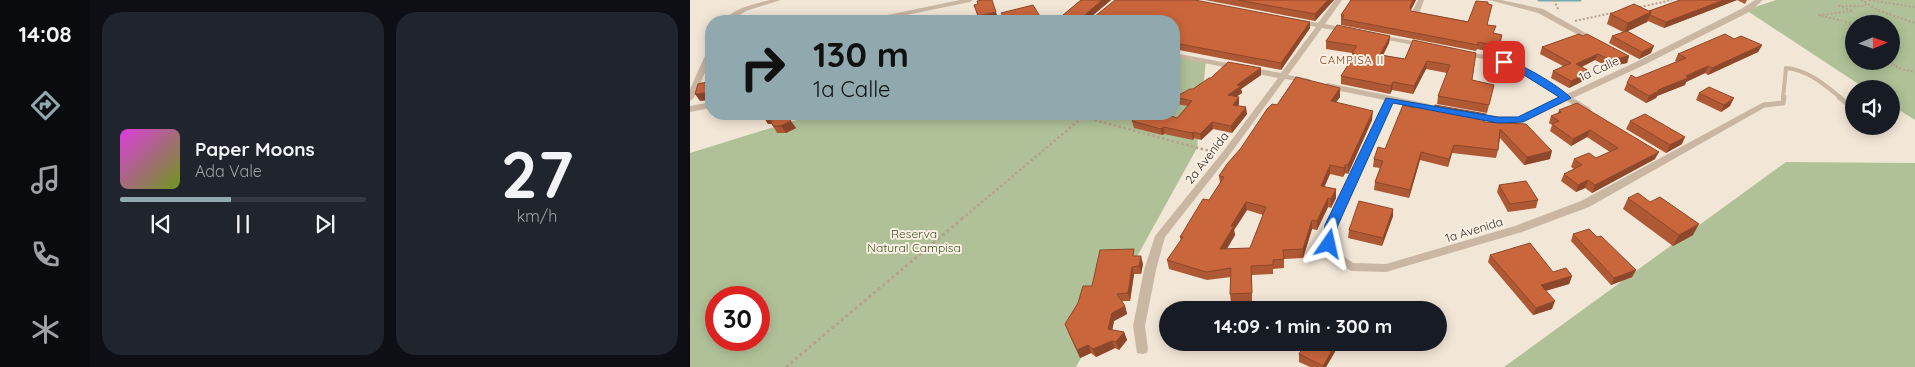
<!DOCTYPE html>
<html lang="es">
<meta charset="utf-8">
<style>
:root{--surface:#171b24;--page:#20242c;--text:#f1f3f6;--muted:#9ea1a6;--line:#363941;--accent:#90a9ae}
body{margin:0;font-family:Quicksand,sans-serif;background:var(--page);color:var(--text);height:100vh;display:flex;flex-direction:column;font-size:19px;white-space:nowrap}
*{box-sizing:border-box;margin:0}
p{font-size:16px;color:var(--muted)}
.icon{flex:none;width:28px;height:28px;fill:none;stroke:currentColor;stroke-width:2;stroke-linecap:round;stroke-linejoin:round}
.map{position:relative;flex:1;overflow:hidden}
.sheet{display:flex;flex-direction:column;gap:12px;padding:12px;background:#0d0f14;width:600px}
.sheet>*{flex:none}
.top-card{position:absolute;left:15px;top:15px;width:475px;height:105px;border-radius:20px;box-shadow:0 2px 12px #0003;background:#90a9ae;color:#111;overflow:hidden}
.needle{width:32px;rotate:88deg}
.tools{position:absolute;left:1155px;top:15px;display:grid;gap:10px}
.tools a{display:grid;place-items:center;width:55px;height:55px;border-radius:50%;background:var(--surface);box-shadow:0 2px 12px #0003;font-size:25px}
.speed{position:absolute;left:15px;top:286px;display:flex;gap:10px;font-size:25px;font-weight:700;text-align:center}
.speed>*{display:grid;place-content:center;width:65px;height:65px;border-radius:50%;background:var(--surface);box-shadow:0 2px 12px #0003;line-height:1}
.speed .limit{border:8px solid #d22;background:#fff;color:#111}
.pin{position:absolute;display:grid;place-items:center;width:42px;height:42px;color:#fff;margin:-21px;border-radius:10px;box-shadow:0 2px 8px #0006}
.me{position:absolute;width:55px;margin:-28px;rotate:11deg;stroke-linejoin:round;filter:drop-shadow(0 0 4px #0008)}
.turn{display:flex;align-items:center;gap:18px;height:105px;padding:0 25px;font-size:22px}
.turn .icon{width:65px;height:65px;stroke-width:2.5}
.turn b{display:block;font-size:35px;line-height:42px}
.sheet .widget{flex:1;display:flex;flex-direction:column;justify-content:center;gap:8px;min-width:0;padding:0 18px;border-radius:20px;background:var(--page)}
.sheet .dial{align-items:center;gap:0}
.dial b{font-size:65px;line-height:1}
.song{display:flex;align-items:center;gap:15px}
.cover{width:60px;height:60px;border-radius:8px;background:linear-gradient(135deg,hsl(300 70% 55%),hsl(80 70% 35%))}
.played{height:5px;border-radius:2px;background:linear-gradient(90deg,var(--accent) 45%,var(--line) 45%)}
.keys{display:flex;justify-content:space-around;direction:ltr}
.sheet .tiles{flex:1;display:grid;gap:12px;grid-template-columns:repeat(2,1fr)}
.trip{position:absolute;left:469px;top:301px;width:288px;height:50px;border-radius:25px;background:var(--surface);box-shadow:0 2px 12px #0003;font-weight:700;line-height:50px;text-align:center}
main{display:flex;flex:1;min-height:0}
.dock{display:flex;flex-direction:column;width:90px;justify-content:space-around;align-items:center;background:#090b0e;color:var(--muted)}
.dock .icon{width:35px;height:35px}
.dock .selected{color:var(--accent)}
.dock b{font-size:22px;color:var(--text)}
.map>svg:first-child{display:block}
.green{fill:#b0c197;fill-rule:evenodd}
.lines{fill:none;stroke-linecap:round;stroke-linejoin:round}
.stream{stroke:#75aaaf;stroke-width:3}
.path-far2{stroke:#b5a18d;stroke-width:2;stroke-dasharray:2 2;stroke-linecap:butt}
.path-far1{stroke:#b5a18d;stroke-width:2.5;stroke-dasharray:2.5 2.5;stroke-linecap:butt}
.path{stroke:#b5a18d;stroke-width:3;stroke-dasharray:3 3;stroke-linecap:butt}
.lane-far1{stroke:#cab7a3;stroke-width:4}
.lane{stroke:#cab7a3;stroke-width:5}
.street{fill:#cab7a3;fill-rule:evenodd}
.wall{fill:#ae5834;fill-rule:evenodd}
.shaded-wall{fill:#8d472a}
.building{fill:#ca663c;stroke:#8d472a;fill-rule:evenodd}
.route{fill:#1a73e8;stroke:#114b97}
.labels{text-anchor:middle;stroke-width:4;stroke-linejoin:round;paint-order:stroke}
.far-neighbourhood-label{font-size:11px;letter-spacing:1px;fill:#853b1c;stroke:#f9f0e3}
.street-label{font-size:12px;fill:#342b25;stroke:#f9f0e3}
.park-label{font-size:12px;fill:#415328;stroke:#f9f0e3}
</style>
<main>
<nav class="dock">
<b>14:08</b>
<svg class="icon selected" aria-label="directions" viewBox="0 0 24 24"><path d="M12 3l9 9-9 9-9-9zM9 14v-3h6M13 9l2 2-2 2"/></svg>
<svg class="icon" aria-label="music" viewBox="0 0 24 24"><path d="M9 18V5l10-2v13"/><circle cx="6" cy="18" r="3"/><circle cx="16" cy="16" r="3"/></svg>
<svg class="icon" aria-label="phone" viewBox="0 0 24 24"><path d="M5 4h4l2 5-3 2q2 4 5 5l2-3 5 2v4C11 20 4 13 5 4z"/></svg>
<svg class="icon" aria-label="climate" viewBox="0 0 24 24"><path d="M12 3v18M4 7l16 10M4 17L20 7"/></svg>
</nav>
<section class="sheet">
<div class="tiles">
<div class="widget">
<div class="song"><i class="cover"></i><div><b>Paper Moons</b><p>Ada Vale</p></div></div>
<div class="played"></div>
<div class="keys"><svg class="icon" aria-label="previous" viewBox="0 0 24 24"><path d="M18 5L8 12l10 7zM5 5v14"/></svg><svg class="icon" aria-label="pause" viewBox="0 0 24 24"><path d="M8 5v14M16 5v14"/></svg><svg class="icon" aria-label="next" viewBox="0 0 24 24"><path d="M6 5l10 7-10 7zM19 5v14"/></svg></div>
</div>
<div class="widget dial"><b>27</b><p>km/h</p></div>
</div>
</section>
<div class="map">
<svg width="1225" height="367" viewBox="0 0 1225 367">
<rect width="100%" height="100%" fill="#f2e6d7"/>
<g class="green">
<path d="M1086,0H1225V120L1201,105V89H1176L1056,10ZM1164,24H1201V61H1164Z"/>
<path d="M484,54L516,60L507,148L386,367H0V153L126,114H484ZM26,298H69V340H26Z"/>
<polygon points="1096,162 1225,163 1225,367 814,367"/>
</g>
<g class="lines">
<polyline class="stream" points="849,0 890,0"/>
<g class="path-far2">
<polyline points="864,0 869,11"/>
<polyline points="1171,0 1190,11 1225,23"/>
<polyline points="1179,0 1225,7"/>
<polyline points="946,8 982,0"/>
<polyline points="885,21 926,12"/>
<polyline points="1164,48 1157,33 1161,23 1129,15 1163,11 1149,6 1175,6 1177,2"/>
<polyline points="1200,61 1208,68 1225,72"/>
</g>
<polyline class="path-far1" points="272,219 393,117 527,153"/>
<polyline class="path" points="96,367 273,218"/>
<path class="lane-far1" d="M1093,98L1096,68C1118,70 1135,85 1151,98"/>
<g class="lane">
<polyline points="1149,97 1164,109"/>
<polyline points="1075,105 1093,103 1094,97"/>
</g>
<g class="street">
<path d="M80,0H91L56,11L40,21H32C45,8 63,4 80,0Z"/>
<polygon points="270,0 283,0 280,2 187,21 174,21 178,19"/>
<polygon points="645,0 652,0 635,24 661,29 661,33 632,28 598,75 620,79 620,83 595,79 538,157 475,237 466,270 455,326 458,349 457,353 452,354 447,353 443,326 454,270 465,236 532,153 588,78 484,57 484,53 591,73 626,27 605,23 605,19 628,23"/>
<polygon points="728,0 734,0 729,14 725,16 721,14"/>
<polygon points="799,0 811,0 853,9 910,41 909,43 903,43 848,13"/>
<polygon points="1065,0 1073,0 1059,12 952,66 883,98 900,108 901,110 900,112 894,112 877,101 830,123 808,123 779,117 778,115 782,112 808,117 829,117 871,98 823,69 794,59 770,55 770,51 795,55 829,65 877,94 946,62 1053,8"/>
<polygon points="684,34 734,43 738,45 734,47 687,38 683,36"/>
<polygon points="18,49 21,49 21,59 4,98 0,101 0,89"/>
<polygon points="638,83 739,104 743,107 739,110 702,102 646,225 645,244 653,256 663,263 696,264 825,226 891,201 1072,103 1075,102 1079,105 899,207 832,232 696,272 661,271 645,262 633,244 636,225 695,100 635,88 635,84"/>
<polygon points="21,102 21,108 0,112 0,106"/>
</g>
</g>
<g class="wall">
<polygon points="389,0 421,0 401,17 620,22 620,28 591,70 484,49 484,21 375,21 373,15 391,0"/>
<polygon points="515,0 644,0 625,21"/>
<polygon points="661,0 726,0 721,10 721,11 798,25 804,33 812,35 811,42 807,53 787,49 786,51 651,25 651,15"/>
<polygon points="990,0 1057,0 1055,4 1047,0 974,28 958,21 957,22 937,31 961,53 949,59 919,43 922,36 933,32 917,24 920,14 959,11"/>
<polygon points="700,36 699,43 693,55 715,59 723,40 782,80 804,85 797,113 747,104 748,96 757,73 736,69 723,94 702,90 700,94 651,84 651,76 662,58 662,53 636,49 636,41"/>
<polygon points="1044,39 1072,45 1068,52 1018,75 1015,73 996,82 995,85 967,96 966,98 956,103 934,90 937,83 987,62 985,61 988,54"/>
<polygon points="852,47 939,56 937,63 918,67 905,60 892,67 899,78 879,88 861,78 863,71 873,66 850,54"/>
<polygon points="571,68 571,75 551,89 552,93 546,97 549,97 549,104 548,106 557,114 542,133 523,129 511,140 504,138 503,140 474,134 472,135 444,128 442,121 487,118 498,106 486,104 485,97 503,89 521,78"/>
<polygon points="1009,93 1040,106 1031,112 1006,100"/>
<path d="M650,97L646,102L682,120L658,174L655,173L653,177L640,174L634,187L646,198L641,208L638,207L627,230L622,229L613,258L594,259V268L583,269V274L562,275V301L541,303L540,294L541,277L517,280L479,269L477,260L491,241L490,237L519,200L530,183L529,176L587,105ZM557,210L573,215L560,248L537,249L545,235L544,230Z"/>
<polygon points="869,110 965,159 902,193 895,188 886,192 871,181 874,174 884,169 881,167 884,159 906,158 920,152 897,137 881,146 860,131 862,125 859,123 861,116 868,113"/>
<polygon points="67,114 98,118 106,128 96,133 87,133 82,124 78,124 75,119 71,120"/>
<polygon points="940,121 992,144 976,153 936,129"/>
<polygon points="795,122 836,124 860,159 834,165 810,138 808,150 806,158 762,153 758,167 730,160 719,198 684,190 685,182 690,168 683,167 684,159 695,149"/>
<polygon points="809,185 848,200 846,208 818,212 807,192"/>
<polygon points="938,198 1003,235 983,246 933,209"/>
<polygon points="703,216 692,246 658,238 659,230"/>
<polygon points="883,234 907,237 946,270 942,277 921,285 881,241"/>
<polygon points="800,255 863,272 882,276 879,284 855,291 862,309 843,315 798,262"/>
<polygon points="446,256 453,264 451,274 444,274 440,301 432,301 435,306 437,314 424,321 422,330 434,332 437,340 429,350 425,348 406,357 401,353 390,358 378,332 402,286"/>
<polygon points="650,343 636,367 620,367 609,362 609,354"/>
</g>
<g class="shaded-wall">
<polygon points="412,0 421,0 397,20 395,15"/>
<polygon points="638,0 644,0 625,21 625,14"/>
<polygon points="723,0 726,0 719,13 720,7"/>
<polygon points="1034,0 1047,0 974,28 976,22"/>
<polygon points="306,12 308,18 295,21 289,21 288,16"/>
<polygon points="961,12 957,22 934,33 938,23"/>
<polygon points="620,22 620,28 591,70 591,63"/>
<polygon points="700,36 699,43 689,63 690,55"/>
<polygon points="1072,45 1068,52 1018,75 1022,68"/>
<polygon points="964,46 961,53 949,59 952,52"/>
<polygon points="908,54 905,60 884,70 886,64"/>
<polygon points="939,56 937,63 918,67 920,60"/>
<polygon points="737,61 736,69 723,94 724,86"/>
<polygon points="1018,66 1015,73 996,82 995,85 967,96 966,98 956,103 959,96 968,90"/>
<polygon points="571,68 571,75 551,89 552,93 538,101 538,95 547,85"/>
<polygon points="901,72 899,78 879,88 881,81"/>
<polygon points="703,82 702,90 700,94 701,86"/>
<polygon points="650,88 650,97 641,109 641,101"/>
<polygon points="15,93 21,98 21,103 19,100 10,101 5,94"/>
<polygon points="549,97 549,104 544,111 543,105"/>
<polygon points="1044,98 1040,106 1031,112 1034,105"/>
<polygon points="556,107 557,114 542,133 541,126"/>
<polygon points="683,111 682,120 658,174 658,165"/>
<polygon points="67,114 76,114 79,116 83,123 78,124 75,119 71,120"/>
<polygon points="94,114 115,114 97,118"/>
<polygon points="101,121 106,128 96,133 91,126"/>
<polygon points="522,122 523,129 511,140 510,134"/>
<polygon points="473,127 474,134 472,135 471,129"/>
<polygon points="900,130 897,137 881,146 883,139"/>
<polygon points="504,132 504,138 503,140 502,133"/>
<polygon points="995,137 992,144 976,153 980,145"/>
<polygon points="764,145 762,153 758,167 759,159"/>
<polygon points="862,151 860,159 834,165 837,157"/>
<polygon points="731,152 730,160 719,198 720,190"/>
<polygon points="969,152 965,159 902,193 905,185"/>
<polygon points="656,164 655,173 653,177 654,168"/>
<polygon points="640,165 640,174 631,195 631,186"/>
<polygon points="898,180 895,188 886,192 888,185"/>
<polygon points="646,189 646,198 641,208 641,199"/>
<polygon points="638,198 638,207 627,230 627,221"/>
<polygon points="556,202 557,210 544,230 545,235 531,258 530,249 541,226"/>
<polygon points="703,209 703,216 692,246 693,238"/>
<polygon points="622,220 622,229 613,258 613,249"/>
<polygon points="1009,224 1003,235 983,246 989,235"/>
<polygon points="451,256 453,264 451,274 449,266"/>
<polygon points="442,267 444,274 440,301 438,293"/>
<polygon points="946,270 942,277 921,285 924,278"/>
<polygon points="882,276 879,284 848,293 851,285"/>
<polygon points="865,301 862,309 843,315 846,308"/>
<polygon points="435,306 437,314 424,321 421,337 418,329 422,313"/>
<polygon points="434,332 437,340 429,350 426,342"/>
<polygon points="422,341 425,348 406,357 403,349"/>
<polygon points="647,342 650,342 650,343 636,367 633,367 633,366"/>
<polygon points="398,345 401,353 390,358 387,350"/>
</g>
<g class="building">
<polygon points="292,0 302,0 306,12 288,16 284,5 288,4 287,1"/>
<polygon points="391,0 412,0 395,15 396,17 404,17 425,0 505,0 620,22 591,63 484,43 484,21 402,21 373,15"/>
<polygon points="548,0 638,0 625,14"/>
<polygon points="661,0 723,0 720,7 721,11 778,22 786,1 798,2 798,4 802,5 797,25 806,26 803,33 812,35 808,46 788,42 788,45 652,19 654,15 651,15"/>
<polygon points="990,0 1034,0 976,22 960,15 961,12 959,11"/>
<polygon points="944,4 961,12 938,23 920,14"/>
<polygon points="343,5 353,21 316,21 311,13"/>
<polygon points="647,25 700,36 690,55 715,59 723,40 786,53 782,80 804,85 799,105 748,96 760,65 737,61 724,86 703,82 701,86 651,76 665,54 662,53 667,46 636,41"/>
<polygon points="937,31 964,46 952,52 922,36"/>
<polygon points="889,34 893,36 897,34 939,56 920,60 908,54 886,64 901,72 881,81 863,71 881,63 852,47"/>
<polygon points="1035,34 1044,39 1051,36 1072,45 1022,68 1018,66 996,76 998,78 968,90 969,91 959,96 937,83 941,75 946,78 996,58 988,54"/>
<polygon points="538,62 571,68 547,85 551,86 538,95 549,97 543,105 556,107 541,126 522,122 510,134 504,132 502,133 473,127 471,129 442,121 454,114 476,114 487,118 502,101 485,97 500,89 503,89 519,78 521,78"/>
<path d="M606,77L650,88L641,101L683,111L658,165L656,164L654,168L640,165L631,186L646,189L641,199L638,198L627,221L622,220L613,249L593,250L594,259L583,260V265L561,266L562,293L540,294L541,268L516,272L477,260L493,237H490L513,199L519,200L534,177L529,176L537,164L551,148L577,109L582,104L587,105ZM556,202L576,207L560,248L530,249L544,226H541Z"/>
<polygon points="21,81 21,98 18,98 15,93 5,94 8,84"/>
<polygon points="1019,87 1044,98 1034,105 1009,93"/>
<polygon points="887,103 969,152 905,185 898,180 888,185 874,174 892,165 884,159 899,153 906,158 928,148 900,130 883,139 862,124 869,121 861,116 871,112 869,110"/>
<polygon points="725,104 744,108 745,105 796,114 794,122 836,124 862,151 837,157 810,129 808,150 764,145 759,159 731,152 720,190 685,182 693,161 684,159 688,147 695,149 713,105 724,108"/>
<polygon points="74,114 95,114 101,121 91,126 83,126 79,116 74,117"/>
<polygon points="955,114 995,137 980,145 940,121"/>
<polygon points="836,181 848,200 820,204 809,185"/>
<polygon points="948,193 960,202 970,197 1009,224 989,235 938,198"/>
<polygon points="669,201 703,209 693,238 659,230"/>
<polygon points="899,229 907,237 911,236 946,270 924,278 883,234"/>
<polygon points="840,243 863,272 876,268 882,276 851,285 865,301 846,308 800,255"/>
<polygon points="444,249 443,256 451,256 449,266 442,267 438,293 427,294 435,306 422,313 418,329 434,332 426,342 422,341 403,349 398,345 387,350 375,324 388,303 393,286 402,286 410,250"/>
<polygon points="616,342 647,342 633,366 609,354"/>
</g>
<path class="route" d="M811,60C824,58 871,87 881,98L833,122L808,123L703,103L648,225L643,247H635L633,244L635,225L696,98L808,117H828L869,97L834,75L811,64Z"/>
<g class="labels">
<g class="far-neighbourhood-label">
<text x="662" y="64">CAMPISA II</text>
</g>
<g class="street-label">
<text transform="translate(909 69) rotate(-25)" y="4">1a Calle</text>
<text transform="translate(517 158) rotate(-52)" y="4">2a Avenida</text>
<text transform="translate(784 230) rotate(-17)" y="4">1a Avenida</text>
</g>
<g class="park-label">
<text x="224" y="238">Reserva<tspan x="224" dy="14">Natural Campisa</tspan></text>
</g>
</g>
</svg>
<div class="tools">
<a><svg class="needle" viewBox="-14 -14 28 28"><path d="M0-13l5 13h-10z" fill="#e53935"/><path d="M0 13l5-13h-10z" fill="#9ea1a6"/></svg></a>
<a><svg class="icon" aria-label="sound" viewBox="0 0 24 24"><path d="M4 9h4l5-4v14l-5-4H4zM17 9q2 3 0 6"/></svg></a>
</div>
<div class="speed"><div class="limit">30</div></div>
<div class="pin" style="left:814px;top:62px;background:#d93025"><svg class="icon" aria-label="arrive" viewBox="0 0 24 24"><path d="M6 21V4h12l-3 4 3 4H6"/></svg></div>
<svg class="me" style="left:639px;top:244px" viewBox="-20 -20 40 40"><path d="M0-17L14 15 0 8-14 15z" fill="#1a73e8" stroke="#fff" stroke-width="4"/></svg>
<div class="trip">14:09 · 1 min · 300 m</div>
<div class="top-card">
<div class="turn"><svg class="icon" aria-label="right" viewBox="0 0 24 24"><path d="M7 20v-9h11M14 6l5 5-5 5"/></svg><div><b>130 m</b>1a Calle</div></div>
</div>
</div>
</main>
